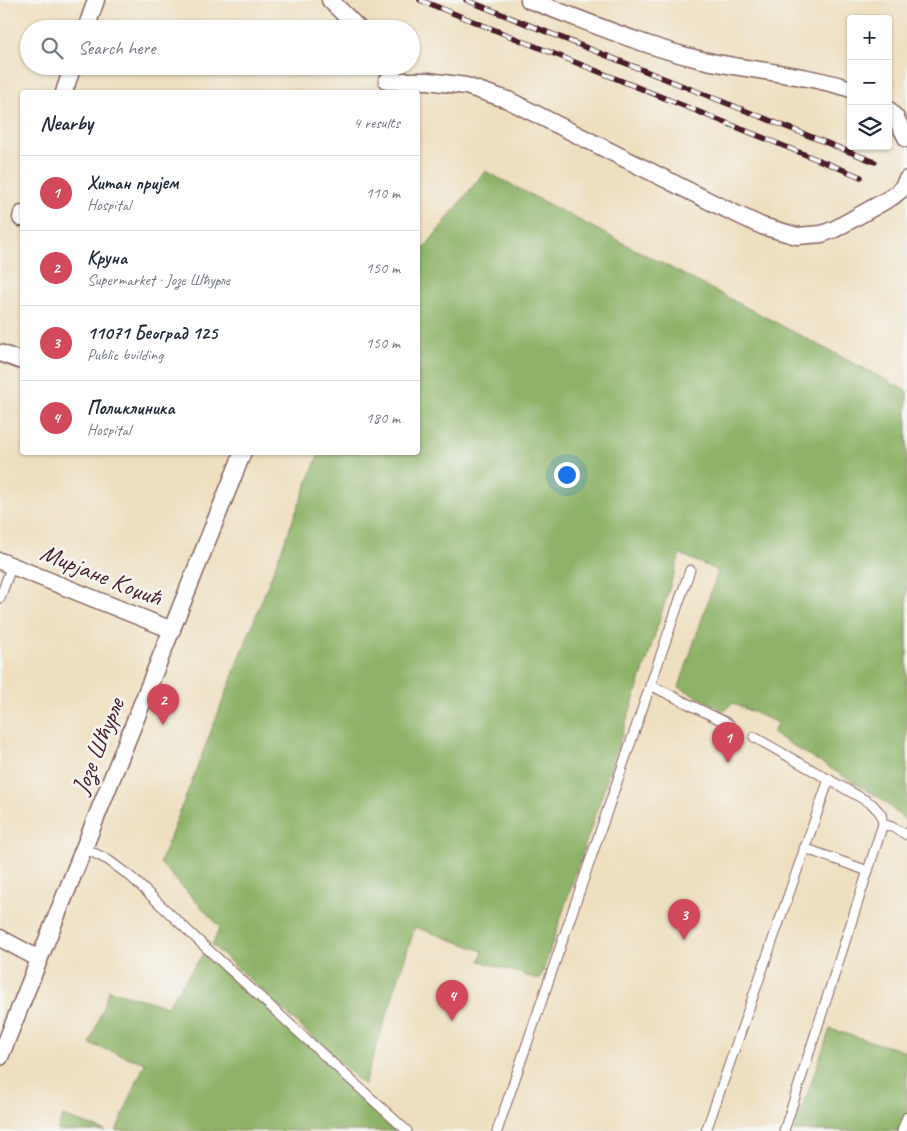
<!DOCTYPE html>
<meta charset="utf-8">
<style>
body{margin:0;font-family:Caveat,sans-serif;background:#f2f2f3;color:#1f2937}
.controls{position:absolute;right:15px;top:15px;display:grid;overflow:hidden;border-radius:5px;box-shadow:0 1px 4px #0004}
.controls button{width:45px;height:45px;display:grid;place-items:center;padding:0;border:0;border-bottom:1px solid #e0e1e3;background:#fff;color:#1f2937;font:25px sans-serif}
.you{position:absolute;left:566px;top:474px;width:18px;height:18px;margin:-12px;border:4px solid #fff;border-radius:50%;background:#1a73e8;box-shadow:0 0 0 8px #1a73e833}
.badge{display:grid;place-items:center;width:32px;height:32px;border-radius:50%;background:#d1495b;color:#fff;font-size:16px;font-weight:700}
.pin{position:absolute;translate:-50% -41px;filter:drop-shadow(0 1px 2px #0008)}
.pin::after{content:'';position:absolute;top:26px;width:18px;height:15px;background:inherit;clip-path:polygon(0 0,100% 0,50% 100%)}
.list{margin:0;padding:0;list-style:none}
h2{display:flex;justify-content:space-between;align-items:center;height:65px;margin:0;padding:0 20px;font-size:21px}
h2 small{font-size:16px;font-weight:400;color:#747a83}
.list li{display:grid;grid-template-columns:32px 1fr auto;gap:15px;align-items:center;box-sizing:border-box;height:75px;padding:0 20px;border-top:1px solid #e0e1e3}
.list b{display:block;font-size:19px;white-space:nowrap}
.list p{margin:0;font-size:16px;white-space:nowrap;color:#747a83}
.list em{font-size:16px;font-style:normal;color:#747a83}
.icon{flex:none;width:28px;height:28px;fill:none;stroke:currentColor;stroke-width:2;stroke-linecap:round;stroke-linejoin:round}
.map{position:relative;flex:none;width:907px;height:1131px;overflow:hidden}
.search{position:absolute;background:#fff;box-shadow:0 1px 4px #0004;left:20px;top:20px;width:400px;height:55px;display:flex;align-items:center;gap:12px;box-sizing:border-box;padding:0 18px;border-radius:28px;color:#747a83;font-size:19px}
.panel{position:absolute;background:#fff;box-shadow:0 1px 4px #0004;left:20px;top:90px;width:400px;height:365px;border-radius:5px}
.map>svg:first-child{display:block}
.forest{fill:#8db267;stroke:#6c6849}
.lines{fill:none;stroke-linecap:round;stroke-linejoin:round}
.service-casing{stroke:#83625f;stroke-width:11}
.minor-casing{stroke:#83625f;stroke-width:19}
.service{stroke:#fff;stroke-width:9}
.minor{stroke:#fff;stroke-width:16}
.rail-casing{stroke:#4a1f2b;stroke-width:5.5}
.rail{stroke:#f6f6f2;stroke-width:4;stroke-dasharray:11;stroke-linecap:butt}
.labels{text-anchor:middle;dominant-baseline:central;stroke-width:5;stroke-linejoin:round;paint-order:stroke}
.street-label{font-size:25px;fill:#4a1f2b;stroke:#f6f6f2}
</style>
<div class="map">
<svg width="907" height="1131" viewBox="0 0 907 1131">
<rect width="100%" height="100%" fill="#f6f6f2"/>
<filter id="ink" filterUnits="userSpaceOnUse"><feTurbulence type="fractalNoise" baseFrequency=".02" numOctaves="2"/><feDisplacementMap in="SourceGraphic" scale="10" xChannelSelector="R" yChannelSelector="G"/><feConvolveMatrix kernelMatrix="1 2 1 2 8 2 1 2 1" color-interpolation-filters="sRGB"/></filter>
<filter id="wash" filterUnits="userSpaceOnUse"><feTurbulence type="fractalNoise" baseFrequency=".0096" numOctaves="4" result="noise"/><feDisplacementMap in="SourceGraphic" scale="20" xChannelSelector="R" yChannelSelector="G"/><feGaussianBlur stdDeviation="1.12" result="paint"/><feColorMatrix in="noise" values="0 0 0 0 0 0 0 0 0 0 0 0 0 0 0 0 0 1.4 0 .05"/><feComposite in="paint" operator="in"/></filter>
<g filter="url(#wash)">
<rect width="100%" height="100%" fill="#eedfc0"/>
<g class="forest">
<polygon points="485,171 907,391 907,822 881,799 772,733 778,723 732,703 725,711 679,687 718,571 680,554 646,663 540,980 480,961 483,951 415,927 364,1085 212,945 220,927 160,863 319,453 418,452 418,256"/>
<polygon points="205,951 405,1131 116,1131 145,1063 90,1044 109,990 167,1006"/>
<polygon points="830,1029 907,1052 907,1131 794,1131"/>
<polygon points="63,1116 106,1131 57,1131"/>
</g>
</g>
<g filter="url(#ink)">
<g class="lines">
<defs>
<g id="service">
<polyline points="0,598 12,565"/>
<polyline points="650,685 729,724"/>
<polyline points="754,737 872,804 881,814 883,824 784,1131"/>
<polyline points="883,824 892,827 907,835"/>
<polyline points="84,848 108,860 131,877 202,944 407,1131"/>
<polyline points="804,848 868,871"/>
<polyline points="497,1131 690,570"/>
<polyline points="706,1131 829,779"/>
<polyline points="902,1131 907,1117"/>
</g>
<g id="minor">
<polyline points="330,0 359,29"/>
<path d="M529 0C584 20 640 45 698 59 749 71 801 73 851 89"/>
<polyline points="86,29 96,0"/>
<polyline points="387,81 428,81 466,86 508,100 713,203 762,226 797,236 822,234 835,229 892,197 901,190 907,179"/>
<polyline points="64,92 73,66"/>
<polyline points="888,109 896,118 907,139"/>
<polyline points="21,218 22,214"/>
<polyline points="0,353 22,361"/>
<polyline points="0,561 172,630"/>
<polyline points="0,938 39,959"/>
<polyline points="0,1057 243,452"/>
</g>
</defs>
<use href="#service" class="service-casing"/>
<use href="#minor" class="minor-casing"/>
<use href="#service" class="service"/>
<use href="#minor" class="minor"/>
<defs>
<g id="rail">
<polyline points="420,0 861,177"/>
<polyline points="466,0 875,162"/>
</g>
</defs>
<use href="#rail" class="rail-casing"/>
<use href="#rail" class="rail"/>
</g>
</g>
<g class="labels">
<g class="street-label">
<text transform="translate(101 575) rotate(22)">Мирјане Коџић</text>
<text transform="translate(98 746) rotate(-68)">Јозе Шћурле</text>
</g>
</g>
</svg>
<div class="controls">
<button>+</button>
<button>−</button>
<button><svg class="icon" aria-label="layers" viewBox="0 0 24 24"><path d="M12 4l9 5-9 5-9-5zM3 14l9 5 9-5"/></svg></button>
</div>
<div class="you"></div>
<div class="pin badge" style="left:728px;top:763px">1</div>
<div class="pin badge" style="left:163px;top:725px">2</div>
<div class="pin badge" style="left:684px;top:940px">3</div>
<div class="pin badge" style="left:452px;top:1021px">4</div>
<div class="search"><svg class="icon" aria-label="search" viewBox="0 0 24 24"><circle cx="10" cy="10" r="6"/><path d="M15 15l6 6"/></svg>Search here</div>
<section class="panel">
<h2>Nearby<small>4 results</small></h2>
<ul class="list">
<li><span class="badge">1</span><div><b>Хитан пријем</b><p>Hospital</p></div><em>110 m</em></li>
<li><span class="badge">2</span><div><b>Круна</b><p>Supermarket · Јозе Шћурле</p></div><em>150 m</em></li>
<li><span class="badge">3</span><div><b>11071 Београд 125</b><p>Public building</p></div><em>150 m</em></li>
<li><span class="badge">4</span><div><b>Поликлиника</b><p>Hospital</p></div><em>180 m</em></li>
</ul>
</section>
</div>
